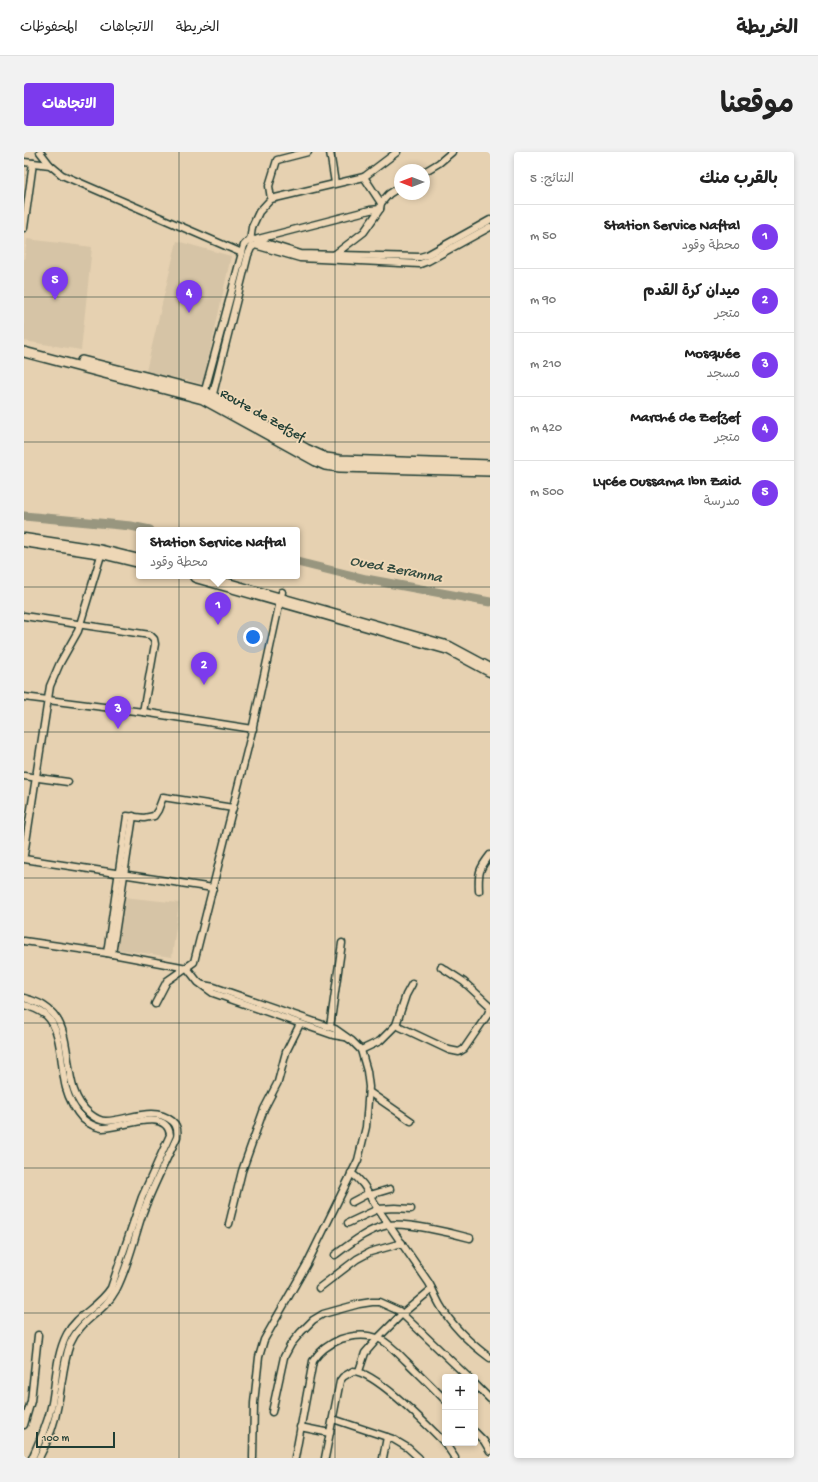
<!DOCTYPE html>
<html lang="ar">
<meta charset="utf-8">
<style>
body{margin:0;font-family:"Gochi Hand","Playpen Sans Arabic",sans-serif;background:#f2f2f2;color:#222;direction:rtl}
.controls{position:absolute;right:12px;bottom:12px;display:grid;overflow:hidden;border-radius:4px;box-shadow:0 2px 6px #0003}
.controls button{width:36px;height:36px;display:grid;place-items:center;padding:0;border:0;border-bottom:1px solid #e0e0e0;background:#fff;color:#222;font:20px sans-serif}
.compass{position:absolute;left:370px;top:12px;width:36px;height:36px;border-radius:50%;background:#fff;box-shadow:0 2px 6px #0003;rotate:270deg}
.scale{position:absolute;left:12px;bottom:10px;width:79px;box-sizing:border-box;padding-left:4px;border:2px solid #1f3d34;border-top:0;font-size:11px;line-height:14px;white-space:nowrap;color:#1f3d34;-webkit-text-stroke:3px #eed7b6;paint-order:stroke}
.you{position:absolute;left:229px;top:485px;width:14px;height:14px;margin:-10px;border:3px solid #fff;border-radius:50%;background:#1a73e8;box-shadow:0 0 0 6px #1a73e833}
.badge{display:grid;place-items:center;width:26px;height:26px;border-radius:50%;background:#7c3aed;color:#fff;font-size:13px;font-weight:700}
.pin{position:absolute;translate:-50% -33px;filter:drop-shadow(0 1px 2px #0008)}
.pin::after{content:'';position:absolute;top:21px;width:14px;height:12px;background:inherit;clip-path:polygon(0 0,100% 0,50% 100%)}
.popup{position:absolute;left:112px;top:375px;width:164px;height:52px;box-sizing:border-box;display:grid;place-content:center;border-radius:4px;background:#fff;filter:drop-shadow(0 1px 3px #0005);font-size:13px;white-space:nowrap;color:#767676}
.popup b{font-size:15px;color:#222}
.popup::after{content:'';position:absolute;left:50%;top:100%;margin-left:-8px;border:8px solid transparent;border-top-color:#fff}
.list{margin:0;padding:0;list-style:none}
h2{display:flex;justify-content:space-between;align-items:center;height:52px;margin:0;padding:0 16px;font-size:17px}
h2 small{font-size:13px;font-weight:400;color:#767676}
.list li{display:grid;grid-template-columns:26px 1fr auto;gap:12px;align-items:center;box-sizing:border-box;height:64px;padding:0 16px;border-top:1px solid #e0e0e0}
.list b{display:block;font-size:15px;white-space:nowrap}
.list p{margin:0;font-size:13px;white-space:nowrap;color:#767676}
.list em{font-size:13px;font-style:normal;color:#767676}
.map{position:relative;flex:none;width:466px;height:1306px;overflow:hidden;direction:ltr;border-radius:4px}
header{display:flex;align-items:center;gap:24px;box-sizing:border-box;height:56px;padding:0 20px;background:#fff;border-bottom:1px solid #e0e0e0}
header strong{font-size:19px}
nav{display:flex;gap:22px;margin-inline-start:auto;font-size:14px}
.intro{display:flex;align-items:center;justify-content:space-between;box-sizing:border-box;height:96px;padding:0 24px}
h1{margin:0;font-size:28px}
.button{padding:10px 18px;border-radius:4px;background:#7c3aed;color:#fff;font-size:14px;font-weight:700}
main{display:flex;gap:24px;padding:0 24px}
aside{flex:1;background:#fff;border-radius:4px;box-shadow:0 2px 6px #0003}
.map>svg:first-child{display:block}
.built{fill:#d6c4a6}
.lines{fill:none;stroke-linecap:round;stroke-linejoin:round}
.river{stroke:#98967f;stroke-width:9}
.street-casing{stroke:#1f3d34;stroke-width:9}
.secondary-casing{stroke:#1f3d34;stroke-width:12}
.highway-casing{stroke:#1f3d34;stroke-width:15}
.street{stroke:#eed7b6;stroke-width:6}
.secondary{stroke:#eed7b6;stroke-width:9}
.highway{stroke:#eed7b6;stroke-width:12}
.grid{fill:none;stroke:#1f3d34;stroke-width:1;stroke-opacity:0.55}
.labels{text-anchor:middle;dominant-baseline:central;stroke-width:4;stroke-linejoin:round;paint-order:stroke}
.street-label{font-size:14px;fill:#1f3d34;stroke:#eed7b6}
.water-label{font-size:15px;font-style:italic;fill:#314a3f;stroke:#eed7b6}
</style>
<header>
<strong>الخريطة</strong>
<nav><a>الخريطة</a><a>الاتجاهات</a><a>المحفوظات</a></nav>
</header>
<div class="intro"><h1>موقعنا</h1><a class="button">الاتجاهات</a></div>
<main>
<aside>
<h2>بالقرب منك<small>النتائج: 5</small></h2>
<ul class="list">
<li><span class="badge">1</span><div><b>Station Service Naftal</b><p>محطة وقود</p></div><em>50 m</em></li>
<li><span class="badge">2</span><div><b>ميدان كرة القدم</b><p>متجر</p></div><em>90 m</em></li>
<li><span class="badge">3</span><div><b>Mosquée</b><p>مسجد</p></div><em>210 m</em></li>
<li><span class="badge">4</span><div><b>Marché de Zefzef</b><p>متجر</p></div><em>420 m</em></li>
<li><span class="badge">5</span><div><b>Lycée Oussama Ibn Zaid</b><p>مدرسة</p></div><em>500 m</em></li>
</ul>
</aside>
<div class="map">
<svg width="466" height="1306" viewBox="0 0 466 1306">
<rect width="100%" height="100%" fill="#e6d1b1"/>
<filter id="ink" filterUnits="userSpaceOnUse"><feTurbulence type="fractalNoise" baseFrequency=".025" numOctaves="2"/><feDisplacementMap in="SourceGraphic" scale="8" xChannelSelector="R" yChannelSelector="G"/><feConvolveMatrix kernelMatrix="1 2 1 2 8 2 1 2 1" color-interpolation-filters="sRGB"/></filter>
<g filter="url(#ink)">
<g class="built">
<polygon points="3,87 68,95 57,198 0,189 0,108"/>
<polygon points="153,89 207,104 179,232 122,219"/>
<polygon points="99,745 155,751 148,805 91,797"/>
</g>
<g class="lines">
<g class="river">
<polyline points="0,364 107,374 126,378"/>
<polyline points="273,410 342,427 466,450"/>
</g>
<defs>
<g id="street">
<polyline points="16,0 26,13"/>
<polyline points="306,0 311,31"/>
<polyline points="0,10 9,11 0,76"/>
<polyline points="9,11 26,13 38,23 218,101"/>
<polyline points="400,20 415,11 428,0"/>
<polyline points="340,25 373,0"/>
<polyline points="247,47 245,34 253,8 284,0"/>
<polyline points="234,87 346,58 356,57"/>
<polyline points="226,90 228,75 235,60 247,47 340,25 357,51"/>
<polyline points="310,103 340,80 356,57 357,51 365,42 376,35"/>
<polyline points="180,242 218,101 220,93 226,87 232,88 277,102 396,105 403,103 466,68"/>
<polyline points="188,246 224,103 227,96 231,93 276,106 396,112 404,109 466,75"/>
<polyline points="0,464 126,483 130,487 131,492 119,560"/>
<polyline points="0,545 119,560 229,577"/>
<polyline points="0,624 44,630"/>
<polyline points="0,703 26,534 36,511 54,479 78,400"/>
<polyline points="0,707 189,736"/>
<path d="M455 739C454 721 455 717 466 703"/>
<polyline points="0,789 83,801 163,816 174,830 189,841 309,883 321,885"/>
<polyline points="83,801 103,664 120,666 130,664 134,658 139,645 209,656"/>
<polyline points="88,802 109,664"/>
<polyline points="417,815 440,830 466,854"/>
<polyline points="179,833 190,835 311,877 328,889 337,898 343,919 345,935 342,975 334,1008 283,1112 240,1188 235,1205 230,1251 229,1306"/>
<path d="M0 846C7 848 14 850 20 854 56 876 32 935 66 962 71 966 76 969 82 969 103 969 129 953 148 969 153 973 154 979 153 985 141 1011 128 1036 118 1063 110 1087 104 1115 92 1138 79 1162 57 1166 46 1192 39 1211 38 1233 34 1252 31 1271 24 1289 15 1306"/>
<polyline points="131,852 143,829 170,810 227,583 258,440"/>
<path d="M0 853C8 855 15 858 22 863 39 879 36 914 42 936 45 947 51 958 59 967 65 972 71 975 78 976 95 977 143 954 146 983L118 1045 87 1136C75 1155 53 1163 43 1182 32 1203 32 1229 28 1251 24 1271 16 1288 8 1306"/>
<polyline points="372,873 425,898 435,900 440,897 464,862 466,856"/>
<polyline points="306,875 318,791"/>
<polyline points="337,898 356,889 372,873 382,843 388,832"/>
<polyline points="345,940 387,969"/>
<path d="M327 1021C343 1032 344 1043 354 1057 371 1082 388 1106 405 1131 409 1138 412 1146 416 1153 428 1174 447 1192 466 1206"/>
<polyline points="346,1043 366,1037"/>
<polyline points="328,1050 345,1041"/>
<polyline points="324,1071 354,1057 371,1056 387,1057"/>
<polyline points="205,1072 218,1019 240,957 254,930 262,900 276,872"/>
<path d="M311 1103C327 1091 344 1077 364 1073 382 1070 428 1081 446 1086"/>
<polyline points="295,1136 333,1107 346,1100 378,1091"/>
<polyline points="335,1219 341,1201 354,1186 378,1162 408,1137"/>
<polyline points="451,1232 466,1247"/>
<polyline points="248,1260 260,1205 267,1192 277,1180 289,1168 299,1162 335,1152 348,1150 355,1150 375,1159 444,1225"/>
<polyline points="309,1267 369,1287 384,1296 395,1306"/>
<polyline points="0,1273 7,1249 14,1183"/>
<polyline points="276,1275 306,1281"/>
<polyline points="451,1280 460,1289 466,1299"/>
<polyline points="421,1291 431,1306"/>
<path d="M271 1306 289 1209C296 1198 305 1192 317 1187 329 1183 344 1182 356 1187 366 1192 374 1201 382 1209 395 1222 408 1234 421 1248"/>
<path d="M301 1306 316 1229 319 1225 329 1219C352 1220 403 1273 421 1291"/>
<polyline points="359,1306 363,1285"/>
</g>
<g id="secondary">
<polyline points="0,200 179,247 292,309 301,313 316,315 466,319"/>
<polyline points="58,209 181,240 282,297 302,306 316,308 466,313"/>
</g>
<g id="highway">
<polyline points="0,388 78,400 115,409"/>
<polyline points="172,424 425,496 466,518"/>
</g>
</defs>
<use href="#street" class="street-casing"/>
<use href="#secondary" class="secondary-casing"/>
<use href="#highway" class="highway-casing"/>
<use href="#street" class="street"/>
<use href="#secondary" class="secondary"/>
<use href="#highway" class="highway"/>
</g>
</g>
<path class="grid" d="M155 0V1306M311 0V1306M0 145H466M0 290H466M0 435H466M0 580H466M0 726H466M0 871H466M0 1016H466M0 1161H466"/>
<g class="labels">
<g class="street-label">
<text transform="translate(238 264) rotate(29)">Route de Zefzef</text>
</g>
<g class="water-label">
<text transform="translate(372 418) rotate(11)">Oued Zeramna</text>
</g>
</g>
</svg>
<div class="controls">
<button>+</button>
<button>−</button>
</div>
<svg class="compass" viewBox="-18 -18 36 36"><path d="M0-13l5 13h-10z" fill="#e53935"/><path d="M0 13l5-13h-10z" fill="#767676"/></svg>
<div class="scale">100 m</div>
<div class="you"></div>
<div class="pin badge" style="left:194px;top:473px">1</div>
<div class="popup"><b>Station Service Naftal</b>محطة وقود</div>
<div class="pin badge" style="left:180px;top:533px">2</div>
<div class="pin badge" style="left:94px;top:577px">3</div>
<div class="pin badge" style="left:165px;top:161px">4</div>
<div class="pin badge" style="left:31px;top:148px">5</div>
</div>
</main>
